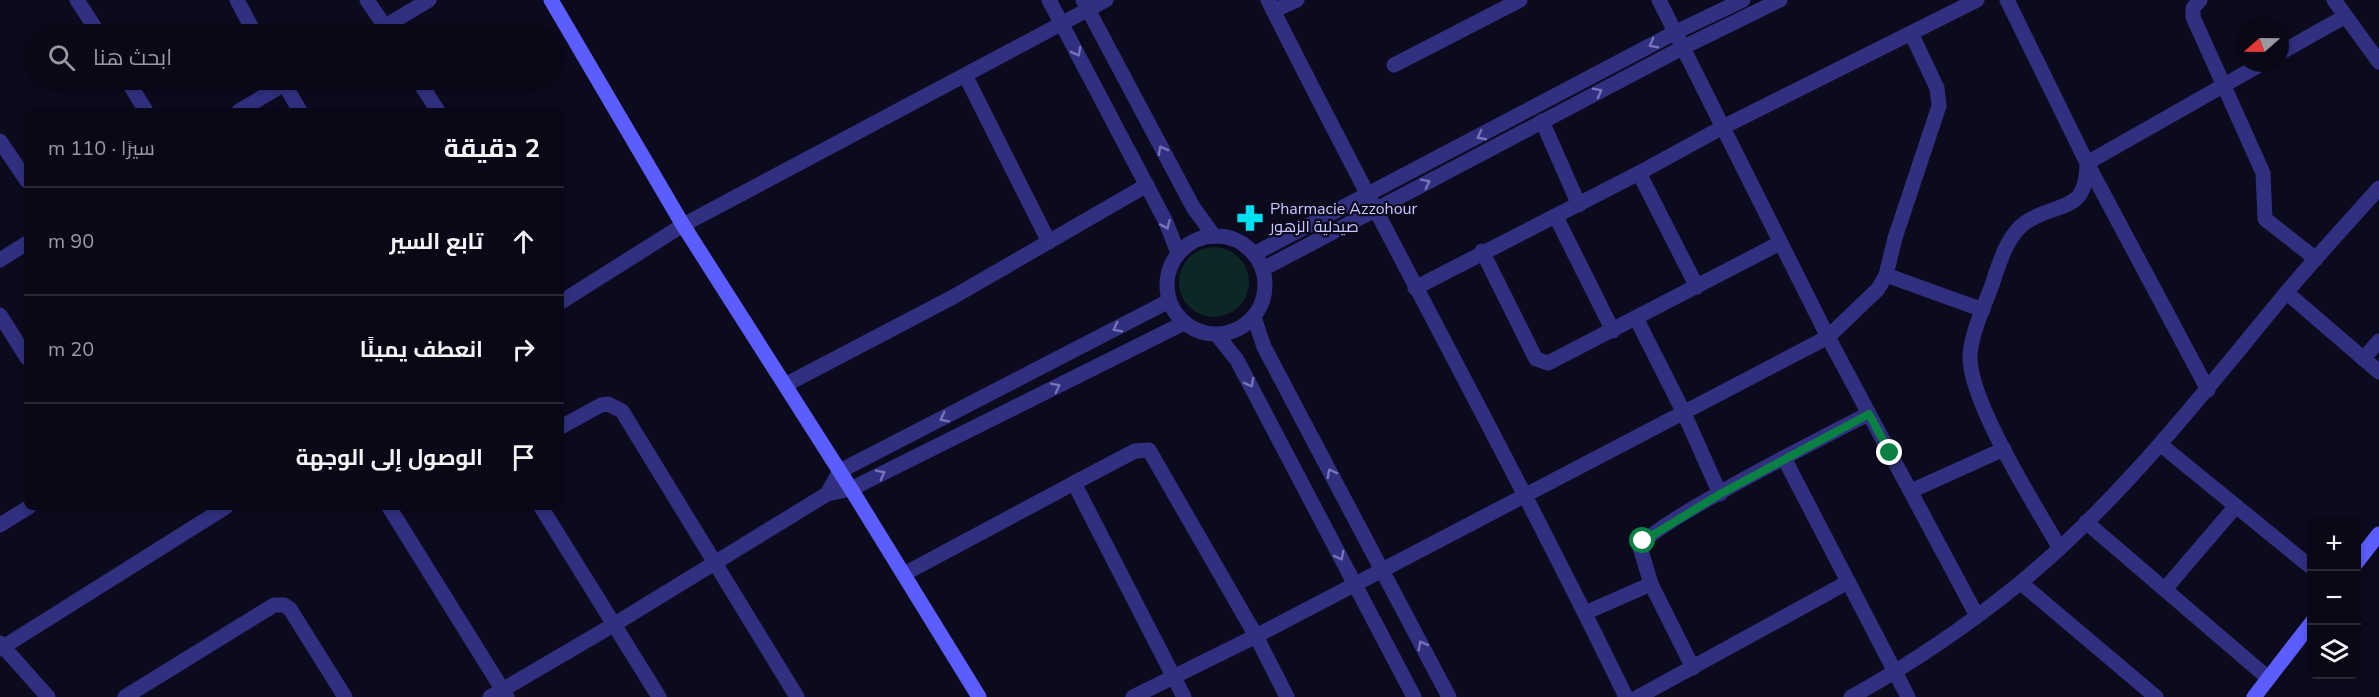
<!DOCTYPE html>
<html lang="ar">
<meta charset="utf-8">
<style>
body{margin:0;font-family:"Nunito Sans",Cairo,sans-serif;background:#12111f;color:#f1f3f6;direction:rtl}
.controls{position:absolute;right:18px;bottom:18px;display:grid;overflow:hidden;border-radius:9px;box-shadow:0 3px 9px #0003}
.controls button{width:54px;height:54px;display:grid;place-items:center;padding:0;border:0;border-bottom:2px solid #292935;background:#090816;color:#f1f3f6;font:30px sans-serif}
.compass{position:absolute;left:2235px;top:18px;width:54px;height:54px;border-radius:50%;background:#090816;box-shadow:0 3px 9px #0003;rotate:250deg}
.stop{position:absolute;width:18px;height:18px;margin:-14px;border:4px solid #0b8043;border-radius:50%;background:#fff}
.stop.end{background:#0b8043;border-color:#fff;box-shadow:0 2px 6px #0008}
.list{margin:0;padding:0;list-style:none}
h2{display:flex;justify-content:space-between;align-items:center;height:78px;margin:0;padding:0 24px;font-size:26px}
h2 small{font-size:20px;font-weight:400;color:#999aa1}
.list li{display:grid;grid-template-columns:39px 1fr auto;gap:18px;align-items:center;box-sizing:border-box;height:108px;padding:0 24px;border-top:2px solid #292935}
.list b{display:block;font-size:22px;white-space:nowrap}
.list em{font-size:20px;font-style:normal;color:#999aa1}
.icon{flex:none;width:33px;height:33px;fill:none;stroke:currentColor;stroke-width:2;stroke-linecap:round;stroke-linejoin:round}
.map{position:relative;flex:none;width:2379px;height:697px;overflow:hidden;direction:ltr}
.search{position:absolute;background:#090816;box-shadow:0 3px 9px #0003;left:24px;top:24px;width:540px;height:66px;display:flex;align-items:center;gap:15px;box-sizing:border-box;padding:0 21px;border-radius:33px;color:#999aa1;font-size:22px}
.panel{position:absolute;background:#090816;box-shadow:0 3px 9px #0003;left:24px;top:108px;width:540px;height:402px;border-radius:9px;direction:rtl}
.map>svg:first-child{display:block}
.green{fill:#0c2725}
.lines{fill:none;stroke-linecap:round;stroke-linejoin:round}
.minor{stroke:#313080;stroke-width:15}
.secondary{stroke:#5c5dff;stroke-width:15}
.oneway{stroke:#7673b9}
.route{stroke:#0b8043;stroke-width:8}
.labels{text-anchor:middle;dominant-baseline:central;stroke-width:4.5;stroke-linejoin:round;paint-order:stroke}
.poi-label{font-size:16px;fill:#cac5ff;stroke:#0c0a1d;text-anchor:start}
</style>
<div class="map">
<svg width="2379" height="697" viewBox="0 0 2379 697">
<rect width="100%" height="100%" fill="#0c0a1d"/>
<circle class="green" cx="1214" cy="282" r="35"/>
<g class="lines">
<g class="minor">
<polyline points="77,0 99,34"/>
<polyline points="237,0 255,34"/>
<polyline points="367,0 390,34"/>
<polyline points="1049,0 1166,222 1178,253"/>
<polyline points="1083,0 1193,207 1214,236"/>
<path d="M1268 0C1385 234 1512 462 1626 697"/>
<polyline points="1659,0 1828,337 1977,616"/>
<polyline points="2007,0 2087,163 2208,390"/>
<polyline points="2200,0 2193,8 2193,17 2263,173 2265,219 2316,259"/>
<polyline points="2334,0 2379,62"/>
<polyline points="1273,11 1297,0"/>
<polyline points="372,34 429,0"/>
<polyline points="2280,53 2344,17"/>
<polyline points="1394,65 1520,0"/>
<polyline points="965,75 1049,242"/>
<polyline points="127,80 146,111"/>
<polyline points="282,80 300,111"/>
<polyline points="418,80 438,111"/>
<polyline points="239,111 291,80"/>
<polyline points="1542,121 1579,205"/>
<polyline points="0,141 27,181"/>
<polyline points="1639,173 1697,287"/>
<polyline points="1556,217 1613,331"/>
<circle cx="1216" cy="285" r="49"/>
<polyline points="1482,251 1536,359 1548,363 1780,243"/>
<polyline points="1254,254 1676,32 1743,0"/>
<polyline points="0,260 27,243"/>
<polyline points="1263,269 1684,47 1780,0"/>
<polyline points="1886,275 1983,310"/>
<polyline points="1415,288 1639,173 1723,127 1977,0"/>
<polyline points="2287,293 2379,372"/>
<polyline points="561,302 683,225 1106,0"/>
<polyline points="0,315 27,358"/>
<polyline points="1254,317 1264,347 1449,697"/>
<polyline points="1636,318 1683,411 1720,494"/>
<polyline points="1217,335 1237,360 1414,697"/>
<polyline points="2363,359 2379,341"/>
<polyline points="785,385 953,297 1147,185"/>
<polyline points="561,427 601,405 608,404 622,411 797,697"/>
<polyline points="2161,445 2312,568"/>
<polyline points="1784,458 1908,697"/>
<polyline points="1074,483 1135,451 1149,450 1256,636 1287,697"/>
<polyline points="1911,491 2004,449"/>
<polyline points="827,494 840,471 1169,301"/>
<polyline points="389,507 507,697"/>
<polyline points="541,507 659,697"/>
<polyline points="2086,522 2268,678"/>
<polyline points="0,525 29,507"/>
<path d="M2059 547C2035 505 1968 400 1970 355 1972 331 1984 307 1992 285 1999 264 2007 235 2026 222 2060 200 2086 215 2087 163L2263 63"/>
<polyline points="904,574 1074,483 1184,697"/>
<polyline points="2021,583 2156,697"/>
<polyline points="1651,584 1693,668"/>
<polyline points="2165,589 2236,506"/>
<path d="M1585 613 1651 584 1640 547C1649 525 1835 431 1868 414"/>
<polyline points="0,643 48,697"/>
<polyline points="0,649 226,507"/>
<polyline points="125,697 274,605 284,605 290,609 345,697"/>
<polyline points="490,697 615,624 827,494 851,489 1184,323"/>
<polyline points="1133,697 1256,636 1828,337 1878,289 1886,275 1895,238 1939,106 1937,88 1911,33"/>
<polyline points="1638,697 1848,582"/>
<path d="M1851 697C1911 664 1967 626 2020 583 2122 499 2202 394 2286 293 2316 257 2348 223 2379 188"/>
</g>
<g class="secondary">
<polyline points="551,0 683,225 851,489 979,697"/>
<polyline points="2356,563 2379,534"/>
<polyline points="2254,697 2312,622"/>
</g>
</g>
<defs><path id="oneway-chevron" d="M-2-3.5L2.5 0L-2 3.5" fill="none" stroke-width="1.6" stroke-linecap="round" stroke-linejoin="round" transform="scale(1.5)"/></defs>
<g class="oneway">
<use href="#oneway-chevron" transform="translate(1653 44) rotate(152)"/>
<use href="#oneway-chevron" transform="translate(1077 52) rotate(62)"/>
<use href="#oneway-chevron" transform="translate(1598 92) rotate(-28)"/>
<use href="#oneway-chevron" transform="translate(1481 136) rotate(152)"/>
<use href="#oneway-chevron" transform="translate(1162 150) rotate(-118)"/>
<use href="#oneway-chevron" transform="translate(1426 183) rotate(-27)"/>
<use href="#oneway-chevron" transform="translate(1166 225) rotate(66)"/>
<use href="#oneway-chevron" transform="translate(1117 328) rotate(153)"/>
<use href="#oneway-chevron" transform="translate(1250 383) rotate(62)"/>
<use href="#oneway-chevron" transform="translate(1056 387) rotate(-27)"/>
<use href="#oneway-chevron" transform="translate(944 418) rotate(153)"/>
<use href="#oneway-chevron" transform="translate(1331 473) rotate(-118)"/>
<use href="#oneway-chevron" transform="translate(881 474) rotate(-27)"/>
<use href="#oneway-chevron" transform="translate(1340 556) rotate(62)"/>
<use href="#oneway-chevron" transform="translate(1422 645) rotate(-118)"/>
</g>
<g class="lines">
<polyline class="route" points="1643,541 1720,494 1869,414 1890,453"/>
</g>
<defs>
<symbol id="pharmacy-bare" viewBox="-9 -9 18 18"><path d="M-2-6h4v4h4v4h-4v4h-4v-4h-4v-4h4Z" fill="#00e0f0" stroke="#0c0a1d" stroke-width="2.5" paint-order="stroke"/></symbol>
</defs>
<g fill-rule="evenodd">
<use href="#pharmacy-bare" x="1231" y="199" width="38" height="38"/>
</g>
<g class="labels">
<g class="poi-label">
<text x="1270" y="209">Pharmacie Azzohour<tspan x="1270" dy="18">صيدلية الزهور</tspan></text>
</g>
</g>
</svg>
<div class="controls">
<button>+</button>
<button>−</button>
<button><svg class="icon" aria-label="layers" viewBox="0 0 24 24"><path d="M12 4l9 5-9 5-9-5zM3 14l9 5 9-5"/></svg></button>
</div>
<svg class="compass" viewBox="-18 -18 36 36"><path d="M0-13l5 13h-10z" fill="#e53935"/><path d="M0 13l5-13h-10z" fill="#999aa1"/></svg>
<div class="stop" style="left:1643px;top:541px"></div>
<div class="stop end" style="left:1890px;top:453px"></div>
<div class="search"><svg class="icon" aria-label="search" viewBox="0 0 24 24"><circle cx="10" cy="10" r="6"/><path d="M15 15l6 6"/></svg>ابحث هنا</div>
<section class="panel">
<h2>2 دقيقة<small>سيرًا · 110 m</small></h2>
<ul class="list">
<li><svg class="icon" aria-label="ahead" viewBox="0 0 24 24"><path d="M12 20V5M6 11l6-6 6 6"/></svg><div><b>تابع السير</b></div><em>90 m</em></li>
<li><svg class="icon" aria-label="right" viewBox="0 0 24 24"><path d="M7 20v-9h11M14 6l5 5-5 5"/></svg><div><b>انعطف يمينًا</b></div><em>20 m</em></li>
<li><svg class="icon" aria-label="arrive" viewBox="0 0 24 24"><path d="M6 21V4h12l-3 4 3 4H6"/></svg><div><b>الوصول إلى الوجهة</b></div></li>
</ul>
</section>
</div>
